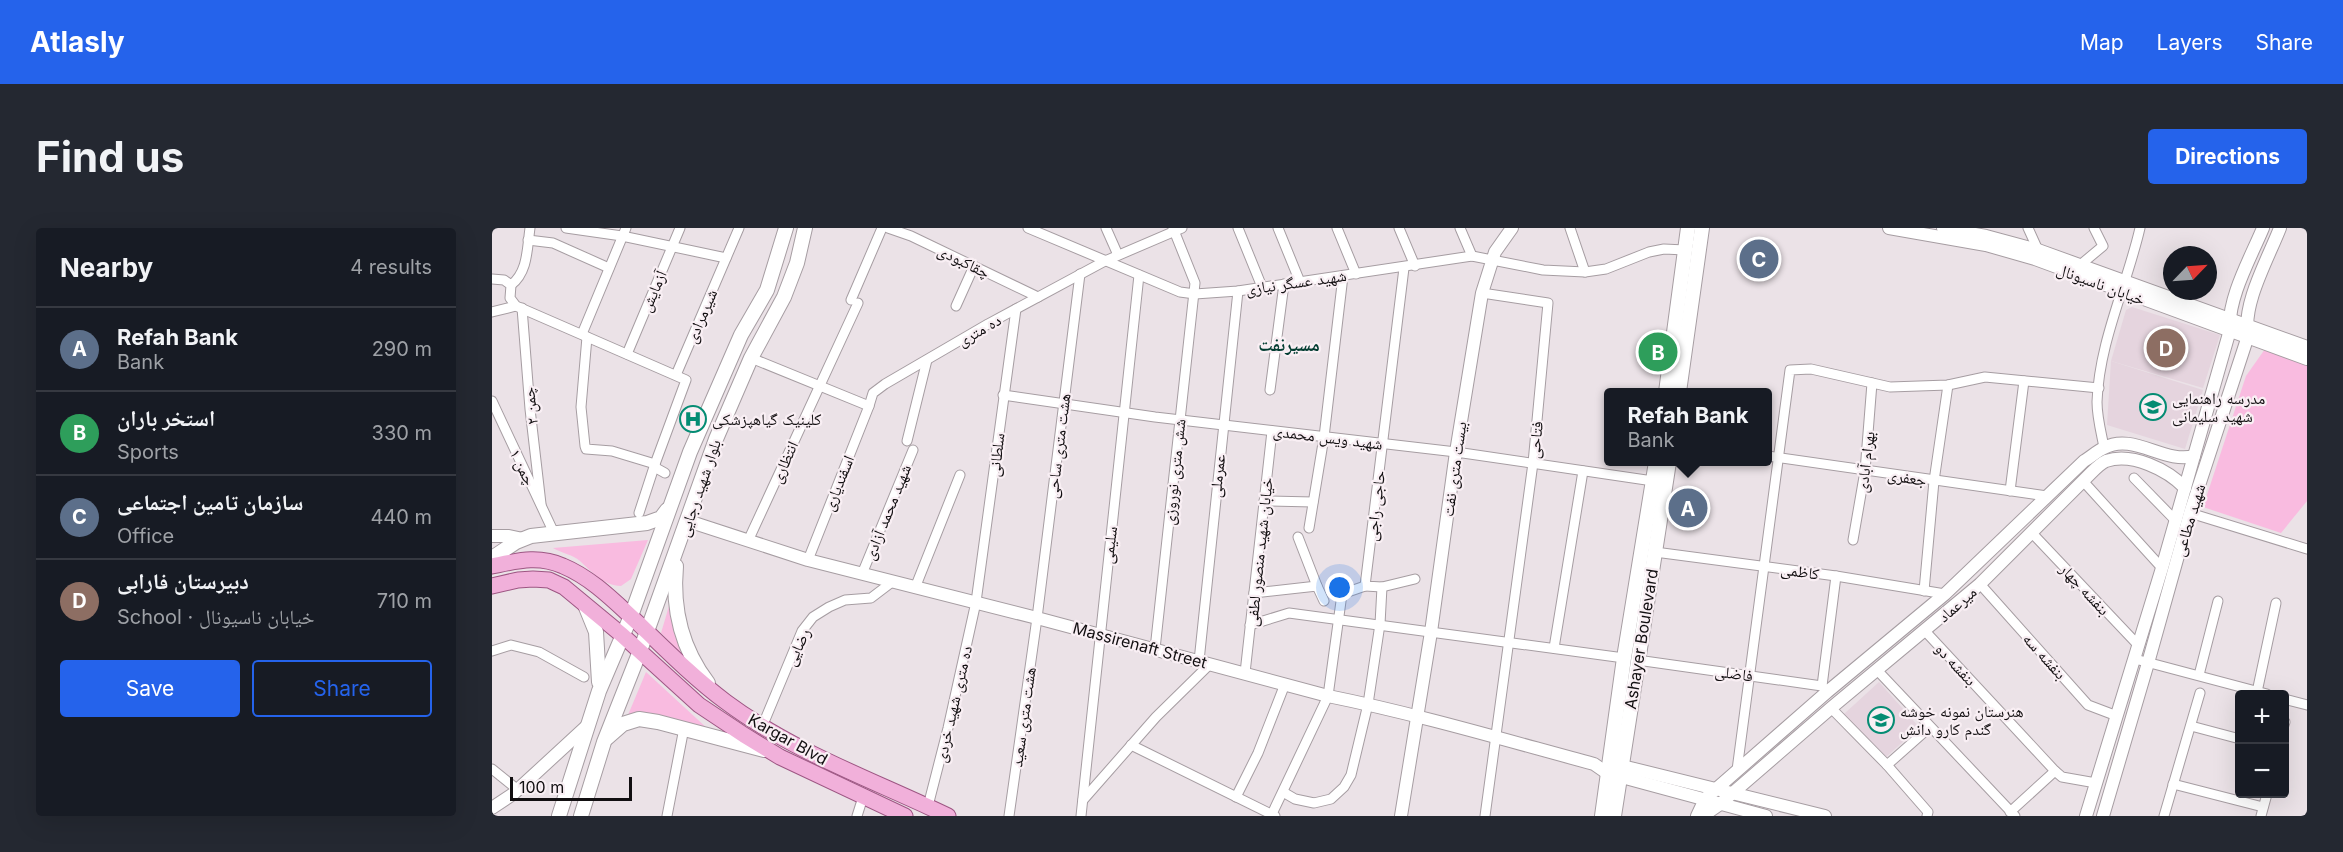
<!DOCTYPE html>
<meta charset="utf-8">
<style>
body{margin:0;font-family:Inter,"Noto Naskh Arabic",sans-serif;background:#242831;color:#f1f3f6}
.controls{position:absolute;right:18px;bottom:18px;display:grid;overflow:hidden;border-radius:6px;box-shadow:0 6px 24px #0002}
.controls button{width:54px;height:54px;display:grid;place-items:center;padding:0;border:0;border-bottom:2px solid #363941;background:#171b24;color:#f1f3f6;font:30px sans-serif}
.compass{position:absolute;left:1671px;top:18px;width:54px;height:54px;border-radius:50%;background:#171b24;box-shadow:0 6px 24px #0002;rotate:65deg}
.scale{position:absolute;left:18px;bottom:15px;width:122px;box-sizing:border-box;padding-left:6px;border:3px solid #120f11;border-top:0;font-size:16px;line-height:21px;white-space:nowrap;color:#120f11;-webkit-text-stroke:4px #f9eff4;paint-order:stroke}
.you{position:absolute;left:848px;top:360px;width:21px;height:21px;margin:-15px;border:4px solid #fff;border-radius:50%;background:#1a73e8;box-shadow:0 0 0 9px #1a73e833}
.badge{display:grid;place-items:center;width:39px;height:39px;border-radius:50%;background:#2563eb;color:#fff;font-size:20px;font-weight:700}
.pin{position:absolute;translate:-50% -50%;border:3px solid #fff;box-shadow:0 2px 6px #0006}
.popup{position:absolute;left:1112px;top:160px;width:168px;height:78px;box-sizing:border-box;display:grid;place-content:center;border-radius:6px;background:#171b24;filter:drop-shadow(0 2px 4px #0005);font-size:20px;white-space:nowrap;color:#9ea1a6}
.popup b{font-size:22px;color:#f1f3f6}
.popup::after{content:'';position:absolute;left:50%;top:100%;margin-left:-12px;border:12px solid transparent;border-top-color:#171b24}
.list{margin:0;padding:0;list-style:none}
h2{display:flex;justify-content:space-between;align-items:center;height:78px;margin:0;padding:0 24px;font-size:26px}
h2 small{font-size:20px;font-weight:400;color:#9ea1a6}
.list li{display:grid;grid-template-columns:39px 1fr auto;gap:18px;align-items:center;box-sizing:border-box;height:84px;padding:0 24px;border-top:2px solid #363941}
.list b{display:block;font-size:22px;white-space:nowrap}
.list p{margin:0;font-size:20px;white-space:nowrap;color:#9ea1a6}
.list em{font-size:20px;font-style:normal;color:#9ea1a6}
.actions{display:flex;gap:12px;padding:18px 24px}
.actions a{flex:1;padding:14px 0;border:2px solid #2563eb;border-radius:6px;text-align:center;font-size:21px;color:#2563eb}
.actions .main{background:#2563eb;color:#fff}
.map{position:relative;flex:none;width:1815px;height:588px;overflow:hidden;border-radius:6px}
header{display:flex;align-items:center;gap:36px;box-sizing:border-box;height:84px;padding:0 30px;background:#2563eb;color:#fff}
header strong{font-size:28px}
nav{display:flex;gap:33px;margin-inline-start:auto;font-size:21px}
.intro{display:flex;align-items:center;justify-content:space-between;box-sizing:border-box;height:144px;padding:0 36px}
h1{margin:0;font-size:42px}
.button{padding:15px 27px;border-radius:6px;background:#2563eb;color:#fff;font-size:21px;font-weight:700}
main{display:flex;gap:36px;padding:0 36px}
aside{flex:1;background:#171b24;border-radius:6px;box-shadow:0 6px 24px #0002}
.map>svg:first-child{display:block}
.built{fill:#e5d4de}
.green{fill:#f9bbe0}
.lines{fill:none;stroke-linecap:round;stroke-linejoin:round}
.minor-casing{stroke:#a69da2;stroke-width:11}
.tertiary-casing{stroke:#a69da2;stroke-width:14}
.secondary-casing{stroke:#a69da2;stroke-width:16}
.primary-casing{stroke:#9d5683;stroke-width:17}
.minor{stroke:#fff;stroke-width:9}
.tertiary{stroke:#fff;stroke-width:12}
.secondary{stroke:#fff;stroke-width:14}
.primary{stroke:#f1b0da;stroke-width:15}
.labels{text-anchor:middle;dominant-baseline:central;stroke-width:4.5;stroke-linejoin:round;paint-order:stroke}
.street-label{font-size:16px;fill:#120f11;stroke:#f9eff4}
.poi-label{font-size:16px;fill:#120f11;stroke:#f9eff4;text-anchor:start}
.neighbourhood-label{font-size:18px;font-weight:bold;fill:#023d31;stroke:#f9eff4}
</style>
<header>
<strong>Atlasly</strong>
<nav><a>Map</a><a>Layers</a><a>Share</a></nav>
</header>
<div class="intro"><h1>Find us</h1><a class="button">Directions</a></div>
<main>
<aside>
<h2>Nearby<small>4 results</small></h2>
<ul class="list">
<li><span class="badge" style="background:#5c6f8a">A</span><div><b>Refah Bank</b><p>Bank</p></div><em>290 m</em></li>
<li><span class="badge" style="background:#2e9e5b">B</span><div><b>استخر باران</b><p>Sports</p></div><em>330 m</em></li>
<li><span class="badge" style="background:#5c6f8a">C</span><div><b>سازمان تامین اجتماعی</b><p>Office</p></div><em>440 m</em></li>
<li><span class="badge" style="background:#8d6e63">D</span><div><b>دبیرستان فارابی</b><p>School · خیابان ناسیونال</p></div><em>710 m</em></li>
</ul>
<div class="actions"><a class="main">Save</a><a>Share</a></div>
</aside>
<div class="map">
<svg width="1815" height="588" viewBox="0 0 1815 588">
<rect width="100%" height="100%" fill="#ebe2e7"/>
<g class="built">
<polygon points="1640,79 1728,107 1711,160 1619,133 1634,82"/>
<polygon points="1619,133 1711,162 1693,221 1615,197"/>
<polygon points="1387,454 1427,499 1393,530 1352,486"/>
</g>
<g class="green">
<polygon points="1773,121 1815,137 1815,273 1789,305 1711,279 1754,148"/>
<path d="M156 312 139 351 129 358C112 358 99 343 88 333 82 327 69 325 61 320Z"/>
<polygon points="177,378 182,404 192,428 169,405"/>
<path d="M154 444 217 502C190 493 164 481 136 487Z"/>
</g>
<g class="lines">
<defs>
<g id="minor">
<polyline points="74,0 130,8 234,30"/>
<polyline points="396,0 419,8 546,69"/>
<polyline points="536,0 688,64 703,66 746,63 980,28 1051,42 1093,44 1114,41 1157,24 1172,21 1193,22"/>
<polyline points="614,0 626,27"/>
<polyline points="746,0 770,59"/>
<polyline points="786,0 808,54"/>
<polyline points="845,0 864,46"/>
<polyline points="907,0 923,38"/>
<polyline points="968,0 980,28"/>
<polyline points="1078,0 1093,44"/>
<polyline points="1536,0 1546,22"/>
<polyline points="36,12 61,15 117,40"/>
<polyline points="1587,38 1611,18 1602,0"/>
<polyline points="912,40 873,358 890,359 923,351"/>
<polyline points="0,51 12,52 19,57 18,70 24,78 194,152 163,236 164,240 173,245"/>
<path d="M19 57C36 44 35 21 38 0"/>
<polyline points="990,65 1056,75 1041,235 993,588"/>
<polyline points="359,72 390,0"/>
<polyline points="464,78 482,38"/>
<polyline points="30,80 38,181 49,276"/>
<polyline points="0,84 24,78"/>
<polyline points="90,106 134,0"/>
<polyline points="95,109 89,179 93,218 94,221 120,223 163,236 147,285"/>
<polyline points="135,126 188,0"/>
<polyline points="259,130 377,178 381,165 393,156 496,96 613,33 690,0"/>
<polyline points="184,147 247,0"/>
<polyline points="778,162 792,56"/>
<polyline points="511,167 663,189 964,224 1161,253"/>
<polyline points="0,173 62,305"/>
<polyline points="415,213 435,132"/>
<path d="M1612 219C1609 204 1605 189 1605 174 1607 114 1635 57 1648 0"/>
<polyline points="1276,228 1555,268"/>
<polyline points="1642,250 1684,293"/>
<polyline points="1591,253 1670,340"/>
<polyline points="1518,263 1532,153"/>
<polyline points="772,273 821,274"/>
<polyline points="1698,285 1815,321"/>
<polyline points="817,300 832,209 851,48"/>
<polyline points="1540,305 1647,418"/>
<polyline points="806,309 825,358"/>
<polyline points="1361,312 1373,243 1380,155"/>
<polyline points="256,313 366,75"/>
<polyline points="1163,324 1344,348 1453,366"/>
<polyline points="316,332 377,178"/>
<polyline points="370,346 421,222"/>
<polyline points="1488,356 1596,477 1625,488"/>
<polyline points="423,360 468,247"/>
<polyline points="1432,363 1442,253 1456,157"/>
<polyline points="762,365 825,358 832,373"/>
<polyline points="758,397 797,385 1132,430"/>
<polyline points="1433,403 1563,543 1570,549 1604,555"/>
<polyline points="1062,420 1091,243"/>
<polyline points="663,421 703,55 681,0"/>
<polyline points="0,423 19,417 47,424 92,449"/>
<polyline points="1643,431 1775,466"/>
<polyline points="1145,432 1330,458 1335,464"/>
<polyline points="707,433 746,63"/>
<polyline points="1385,442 1523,588"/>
<polyline points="753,445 780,203"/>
<polyline points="1707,447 1726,373"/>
<polyline points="1330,458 1344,348"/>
<polyline points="1765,464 1784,375"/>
<polyline points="1792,471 1815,477"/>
<polyline points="1339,480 1395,537 1438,499"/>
<polyline points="1792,497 1793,494"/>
<polyline points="1699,498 1748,511"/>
<polyline points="270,499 310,403 321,389 337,379 353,372 379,370 400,354"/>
<polyline points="639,517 783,588"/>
<polyline points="1395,537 1436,584 1435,588"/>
<polyline points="0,541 26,562"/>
<polyline points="1245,542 1298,142 1319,141 1398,159 1456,157 1493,149 1607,160"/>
<polyline points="1681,556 1771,579"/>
<polyline points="791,564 803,571 822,575 839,571 852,559 859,547 876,476 888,396 890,359"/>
<polyline points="744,569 766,525 793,456"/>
<polyline points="591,572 664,489 718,436"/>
<polyline points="436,578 456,500 484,374 524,81"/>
<polyline points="1518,584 1563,543"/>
<polyline points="175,588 192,500"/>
<polyline points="365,588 371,569"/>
<polyline points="517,588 545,390 588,46"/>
<polyline points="589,588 647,47"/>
<polyline points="779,588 836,468 850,366 873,358"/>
<polyline points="1672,588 1708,465"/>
<polyline points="1769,588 1775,566"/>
</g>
<g id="tertiary">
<polyline points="1397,0 1494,17 1543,31 1815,131"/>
<polyline points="1451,0 1494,8 1546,22 1815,119"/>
<path d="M196 293 316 332 545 390 836 468C925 486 1013 512 1102 536L1115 545 1274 588"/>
<polyline points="0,308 17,308 31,311"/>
<polyline points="1122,536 1333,588"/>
<polyline points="0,580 21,566 96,497"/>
<polyline points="909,588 939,404 964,224 990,65 1003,24 1020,0"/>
<path d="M1205 588 1213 571 1223 562 1335 464 1453 366 1592 233C1599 229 1605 223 1612 220 1641 204 1672 236 1702 228"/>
<path d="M1211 588 1228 576 1339 480 1488 356 1599 245C1603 241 1609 235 1614 233 1640 224 1676 242 1693 260"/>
<path d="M1594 588 1670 340 1738 102C1735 71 1759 29 1771 0"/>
<path d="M1611 588 1656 435 1698 285 1756 108C1750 76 1776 31 1788 0"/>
</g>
<g id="secondary">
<polyline points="1174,164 1196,0"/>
<polyline points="1187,164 1210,0"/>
<polyline points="0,330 24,314 39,308 155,295 169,290 175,282"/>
<path d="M184 338C180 382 190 421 216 455"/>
<polyline points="93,377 104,404 107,454"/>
<polyline points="115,510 131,496 147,491 166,494 272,522"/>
<polyline points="67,588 107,463 139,388 198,224 249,107 275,62 294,0"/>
<polyline points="89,588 112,514 148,423 224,211 259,130 292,69 305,35 313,0"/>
<polyline points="1110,588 1132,430 1164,234"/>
<polyline points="1122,588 1177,234"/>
</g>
<g id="primary">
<path d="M0 338C25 333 46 327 71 338 100 350 123 374 146 395 174 422 203 451 234 474 301 524 381 552 456 588"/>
<polyline points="0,358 26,352 41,351 57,352 72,359 130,407 207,477 252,507 288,529 413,588"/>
</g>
</defs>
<use href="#minor" class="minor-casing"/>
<use href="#tertiary" class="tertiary-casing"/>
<use href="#secondary" class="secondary-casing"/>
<use href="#primary" class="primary-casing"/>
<use href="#minor" class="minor"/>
<use href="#tertiary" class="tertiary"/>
<use href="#secondary" class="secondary"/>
<use href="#primary" class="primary"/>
</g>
<defs>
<symbol id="school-ring" viewBox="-11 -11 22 22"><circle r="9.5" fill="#f9eff4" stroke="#048c73" stroke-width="1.5"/><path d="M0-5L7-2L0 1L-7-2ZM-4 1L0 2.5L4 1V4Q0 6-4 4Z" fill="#048c73"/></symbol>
<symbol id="hospital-ring" viewBox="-11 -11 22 22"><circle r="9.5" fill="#f9eff4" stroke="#048c73" stroke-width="1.5"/><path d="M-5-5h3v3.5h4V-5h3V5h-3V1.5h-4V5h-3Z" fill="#048c73"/></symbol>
</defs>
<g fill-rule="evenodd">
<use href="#school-ring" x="1646" y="164" width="30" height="30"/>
<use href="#hospital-ring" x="186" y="176" width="30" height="30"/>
<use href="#school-ring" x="1374" y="477" width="30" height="30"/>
</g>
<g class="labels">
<g class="street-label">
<text transform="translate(472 33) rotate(26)">چقاکبودی</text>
<text transform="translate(804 54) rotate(-8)">شهید عسگر نیازی</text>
<text transform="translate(1609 56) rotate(20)">خیابان ناسیونال</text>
<text transform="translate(161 63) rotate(-67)">آزمایش</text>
<text transform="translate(209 88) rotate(-67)">شیرمرادی</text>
<text transform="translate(487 102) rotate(-30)">ده متری</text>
<text transform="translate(38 178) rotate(-96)">چمن ۲</text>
<text transform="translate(836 209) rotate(7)">شهید ویس محمدی</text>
<text transform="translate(1043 212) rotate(-84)">فتاحی</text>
<text transform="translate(566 218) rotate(-83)">هشت متری ساحی</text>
<text transform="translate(504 227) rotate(-83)">سلطانی</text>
<text transform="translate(292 234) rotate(-66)">انتظاری</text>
<text transform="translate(1373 234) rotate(-83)">بهرام آبادی</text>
<text transform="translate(31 239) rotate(64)">چمن ۱</text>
<text transform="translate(962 241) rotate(-82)">بیست متری نفت</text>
<text transform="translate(682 244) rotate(-84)">شش متری نوروزی</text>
<text transform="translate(725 248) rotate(-84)">عمرملی</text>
<text transform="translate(1415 249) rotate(9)">جعفری</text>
<text transform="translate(346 255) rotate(-68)">اسفندیاری</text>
<text transform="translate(207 260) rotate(-71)">بلوار شهید رجایی</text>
<text transform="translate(883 278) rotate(-83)">حاجی راجی</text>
<text transform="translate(395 284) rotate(-68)">شهید محمد آزادی</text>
<text transform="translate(1697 292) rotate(-73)">شهید مطاعی</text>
<text transform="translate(617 317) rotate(-83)">سلیمی</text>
<text transform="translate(767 324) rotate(-84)">خیابان شهید منصور لطفی</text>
<text transform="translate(1308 343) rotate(8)">کاظمی</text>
<text transform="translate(1593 361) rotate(47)">بنفشه چهار</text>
<text transform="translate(1465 376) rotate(-41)">میرعماد</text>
<text transform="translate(1149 411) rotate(-81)">Ashayer Boulevard</text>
<text transform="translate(648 417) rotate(15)">Massirenaft Street</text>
<text transform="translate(305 419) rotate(-65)">رضایی</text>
<text transform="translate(1553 428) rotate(48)">بنفشه سه</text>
<text transform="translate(1464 436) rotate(47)">بنفشه دو</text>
<text transform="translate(1242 445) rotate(8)">فاضلی</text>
<text transform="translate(461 476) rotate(-77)">ده متری شهید خردی</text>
<text transform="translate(531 489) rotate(-82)">هشت متری سعید</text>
<text transform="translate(296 511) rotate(29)">Kargar Blvd</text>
</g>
<g class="poi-label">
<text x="1680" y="170">مدرسه راهنمایی<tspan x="1680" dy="18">شهید سلیمانی</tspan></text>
<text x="220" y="191">کلینیک گیاهپزشکی</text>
<text x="1408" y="483">هنرستان نمونه خوشه<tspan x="1408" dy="18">گندم کارو دانش</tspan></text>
</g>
<g class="neighbourhood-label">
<text x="797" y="116">مسیرنفت</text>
</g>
</g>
</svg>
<div class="controls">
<button>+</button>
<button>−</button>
</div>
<svg class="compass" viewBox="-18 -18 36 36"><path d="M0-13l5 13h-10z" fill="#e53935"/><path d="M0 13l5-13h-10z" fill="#9ea1a6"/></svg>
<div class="scale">100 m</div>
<div class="you"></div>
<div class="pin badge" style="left:1196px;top:280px;background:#5c6f8a">A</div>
<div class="popup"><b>Refah Bank</b>Bank</div>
<div class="pin badge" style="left:1166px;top:124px;background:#2e9e5b">B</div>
<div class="pin badge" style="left:1267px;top:31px;background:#5c6f8a">C</div>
<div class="pin badge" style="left:1674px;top:120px;background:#8d6e63">D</div>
</div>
</main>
